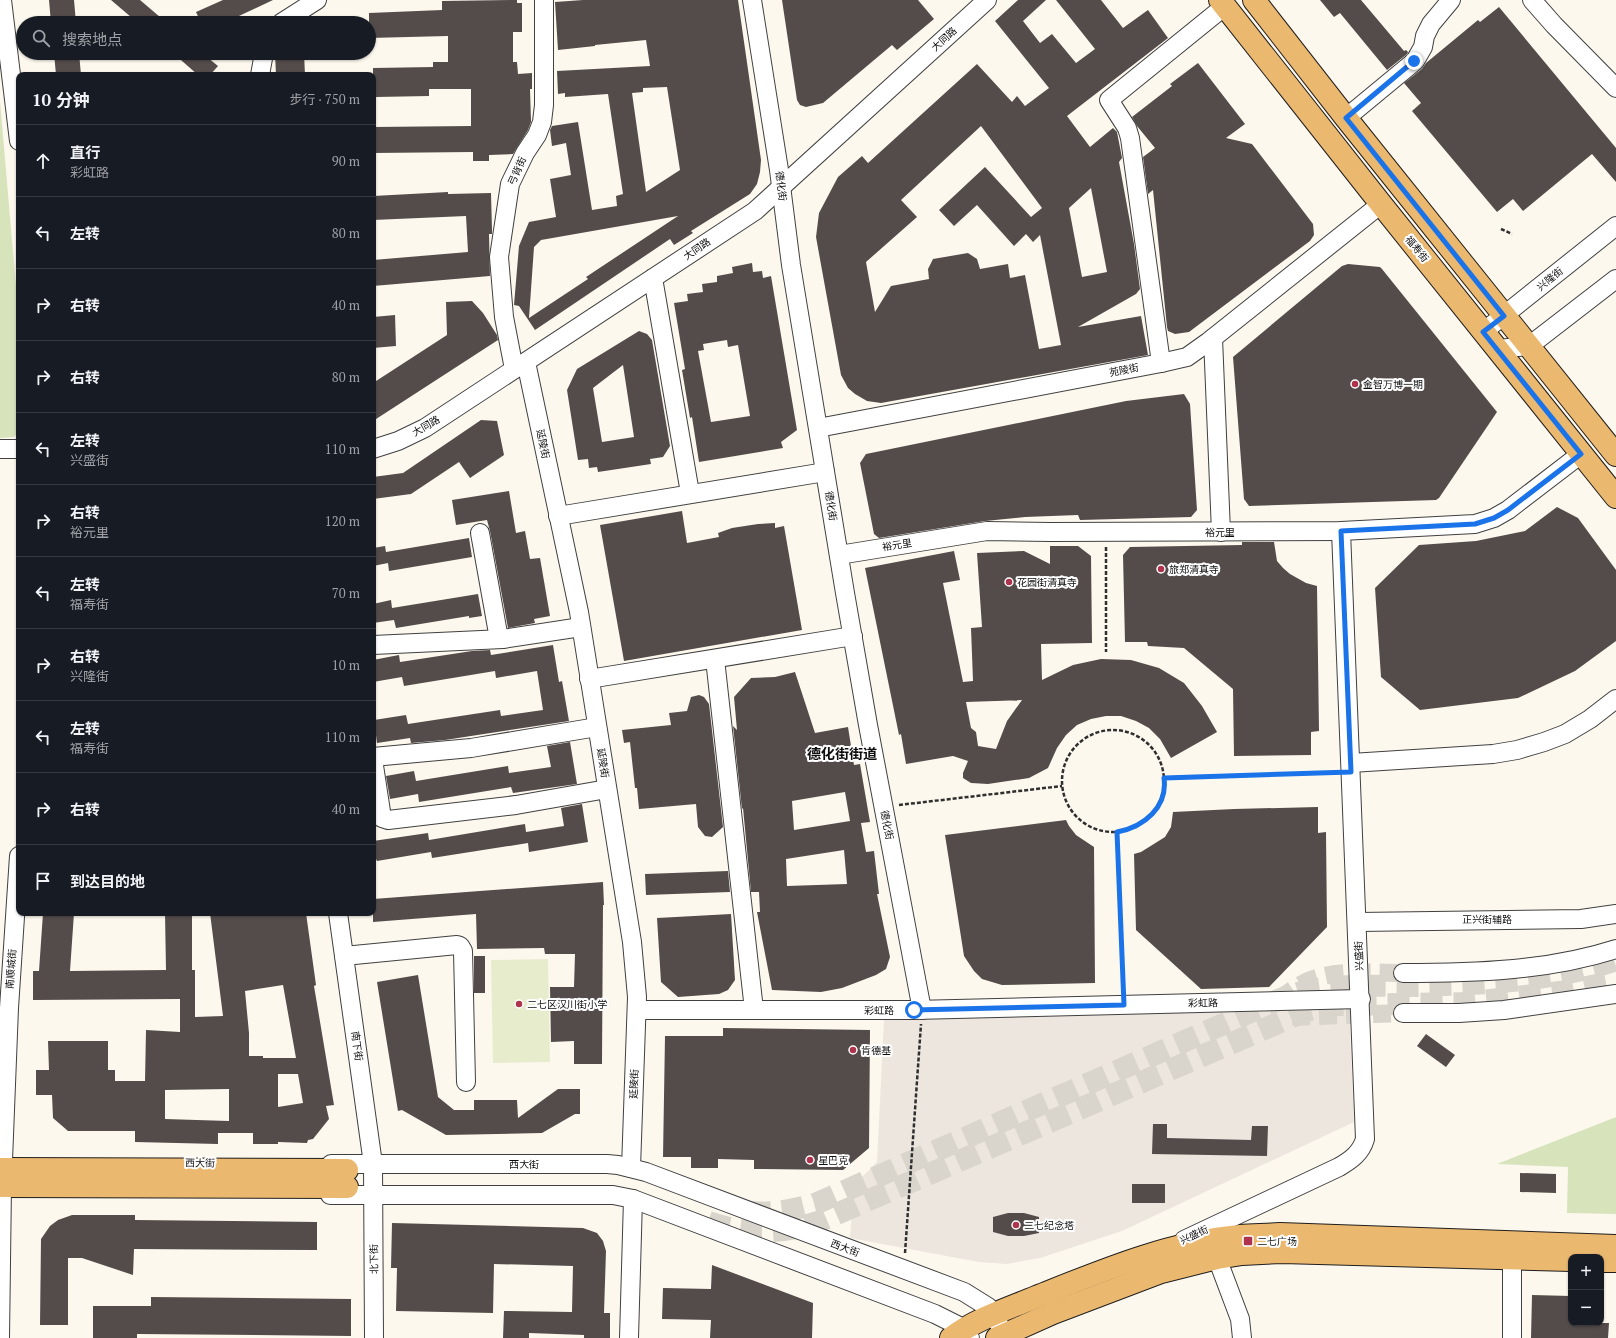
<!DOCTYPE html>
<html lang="zh">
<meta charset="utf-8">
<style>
body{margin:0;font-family:"PT Serif","Noto Sans SC",serif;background:#20242c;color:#f1f3f6}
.controls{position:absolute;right:12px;bottom:12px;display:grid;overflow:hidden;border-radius:8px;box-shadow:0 1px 3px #0004}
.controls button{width:36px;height:36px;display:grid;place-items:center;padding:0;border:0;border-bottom:1px solid #363941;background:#171b24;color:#f1f3f6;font:20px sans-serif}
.stop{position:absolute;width:12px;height:12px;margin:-9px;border:3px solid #1a73e8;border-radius:50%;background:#fff}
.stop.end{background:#1a73e8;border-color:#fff;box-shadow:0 1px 4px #0008}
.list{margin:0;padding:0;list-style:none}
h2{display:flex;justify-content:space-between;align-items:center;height:52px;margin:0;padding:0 16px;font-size:17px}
h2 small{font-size:13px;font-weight:400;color:#9ea1a6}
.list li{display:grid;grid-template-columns:26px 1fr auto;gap:12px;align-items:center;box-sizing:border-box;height:72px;padding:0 16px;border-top:1px solid #363941}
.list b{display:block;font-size:15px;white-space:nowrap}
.list p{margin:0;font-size:13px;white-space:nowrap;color:#9ea1a6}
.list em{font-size:13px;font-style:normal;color:#9ea1a6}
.icon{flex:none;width:22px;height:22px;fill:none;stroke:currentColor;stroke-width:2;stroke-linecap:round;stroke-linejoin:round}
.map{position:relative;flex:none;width:1616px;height:1338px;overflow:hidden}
.search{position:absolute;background:#171b24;box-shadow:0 1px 3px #0004;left:16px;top:16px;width:360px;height:44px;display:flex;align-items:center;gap:10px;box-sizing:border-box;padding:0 14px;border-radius:22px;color:#9ea1a6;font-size:15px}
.panel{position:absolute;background:#171b24;box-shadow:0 1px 3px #0004;left:16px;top:72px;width:360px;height:844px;border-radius:8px}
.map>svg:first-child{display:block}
.green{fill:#d7e4bb}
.pitch{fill:#e7eccc}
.plaza{fill:#ece6de}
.building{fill:#544c4a;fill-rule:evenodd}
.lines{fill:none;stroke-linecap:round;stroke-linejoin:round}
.minor-tunnel{stroke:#d9d5cc;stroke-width:18;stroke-dasharray:18 9;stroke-linecap:butt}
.major-tunnel{stroke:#d9d5cc;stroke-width:22;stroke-dasharray:22 11;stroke-linecap:butt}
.minor-casing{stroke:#404040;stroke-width:20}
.major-casing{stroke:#1e1e1e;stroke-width:24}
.path{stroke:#2f2f2f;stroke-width:2.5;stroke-dasharray:4 2;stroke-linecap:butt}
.minor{stroke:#fff;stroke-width:18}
.major{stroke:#ebb870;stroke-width:22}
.route{stroke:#1a73e8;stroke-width:5}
.poi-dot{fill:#ae334e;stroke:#fff;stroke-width:1.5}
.labels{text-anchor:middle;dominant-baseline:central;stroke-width:4;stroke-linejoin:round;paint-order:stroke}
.street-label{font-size:10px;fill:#0d0d0d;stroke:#fff}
.poi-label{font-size:10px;fill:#0d0d0d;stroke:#fff;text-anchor:start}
.district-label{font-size:14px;font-weight:bold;fill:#0d0d0d;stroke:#fff}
</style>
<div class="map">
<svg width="1616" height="1338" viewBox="0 0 1616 1338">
<rect width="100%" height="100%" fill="#fdf8ee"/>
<g class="green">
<polygon points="0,101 19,321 19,431 14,437 0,438"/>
<polygon points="1616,1117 1616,1214 1567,1213 1568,1167 1497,1164"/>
</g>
<polygon class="pitch" points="548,959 550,1062 493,1063 491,960"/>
<polygon class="plaza" points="1349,1009 1354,1122 1122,1231 1040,1258 1007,1264 979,1262 850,1238 854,1185 877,1162 884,1019"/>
<g class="building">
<polygon points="49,0 74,0 76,23 51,23"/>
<polygon points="111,0 140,0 167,23 138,23"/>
<polygon points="223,0 273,0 224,23 201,23 196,12"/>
<polygon points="517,0 517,3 522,3 522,32 513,32 513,62 517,62 518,74 532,73 532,89 530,89 531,122 528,130 513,154 489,155 489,161 473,161 473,152 373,153 373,127 471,126 471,89 429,89 429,96 376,97 376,90 373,90 373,68 433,67 433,62 448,62 448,36 369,38 369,13 442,10 442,1"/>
<path d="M583 0H738L761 160 760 172 757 184 750 194 691 231 693 233 674 245 670 239 535 330 519 306 514 305 519 246 529 222 556 217 550 179 571 175 566 143 552 146 550 130 552 126 578 122 592 210 617 206 616 196 623 194 608 94 565 97V93L558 94 557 71 650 66 646 40 595 45V46L558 50 555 2ZM667 87 680 170 646 192 632 93 643 92V88ZM678 216 586 277 588 279 529 318 534 247 541 240Z"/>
<polygon points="782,0 918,0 934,19 897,50 892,45 823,103 806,107 800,105 797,100"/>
<path d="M1018 0H1046L1023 21 1040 43 1052 34 1076 63 1095 49 1056 0H1101L1123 28 1148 10 1168 38 1067 116 1090 147 1113 128 1117 132 1122 158 1119 162 1134 244 1140 289 1136 294 1078 327 1141 316 1148 355 881 403 867 401 855 394 848 388 841 375 816 237 819 213 838 177 862 156 868 163 977 64 1012 102 1017 96 1025 106 1049 88 995 21ZM981 126 1042 208 1031 217 985 167 939 210 954 226 977 205 1014 246 1026 234 1033 242 1040 235 1061 345 1039 349 1025 275 1010 278 1008 264 980 269 977 259 968 253 933 259 928 269 929 279 891 286 875 312 866 262 917 217 901 200ZM1091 188 1107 272 1082 277 1069 208Z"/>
<polygon points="1320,0 1361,0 1404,51 1406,50 1408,52 1407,54 1387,70 1340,13 1334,17"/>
<polygon points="1499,7 1616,148 1616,182 1592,154 1523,211 1513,199 1497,212 1412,111 1421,103 1404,83 1422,69 1426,63 1478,20 1480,22"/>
<polygon points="54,53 79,53 81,75 56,75"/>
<polygon points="173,53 202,53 218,66 210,75 198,75"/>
<polygon points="275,53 304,53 305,75 276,75"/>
<polygon points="1198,63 1245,124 1226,138 1252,144 1313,224 1314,235 1310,241 1189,332 1175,334 1168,331 1167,327 1153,190 1148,194 1143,157 1155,148 1137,126 1132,117 1172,86 1170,84"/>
<polygon points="448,192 448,194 491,193 492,230 492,234 489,234 490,276 373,286 373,260 468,252 466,216 373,220 373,196"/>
<path d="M752 263 753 272 762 271 763 278 771 276 797 430 781 442 783 448 699 462 692 417 690 418 682 370 685 369 674 303 688 301 687 294 703 292 702 284 717 282V276L733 273 732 267ZM727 340 728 347 738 345 750 416 711 422 698 351 704 350 703 344Z"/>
<polygon points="1348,264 1380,267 1382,269 1497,412 1439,498 1436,500 1249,506 1244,499 1233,357 1342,266"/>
<polygon points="472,301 483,313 497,335 498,340 373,421 373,383 447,335 446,302"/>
<polygon points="395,315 396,346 373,348 373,317"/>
<path d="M639 331 647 334 652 340 670 446 663 457 650 459 651 464 598 472 597 467 589 468 588 459 578 460 567 390 577 369ZM623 365 634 437 602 442 593 388Z"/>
<polygon points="1184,394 1190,404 1197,510 1191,517 1080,520 1078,515 1025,517 985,521 879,538 874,534 860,463 866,454 1126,401"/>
<polygon points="481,420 497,421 504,455 470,478 459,462 411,494 373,499 373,477 403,473"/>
<polygon points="509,491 516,533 525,531 530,559 540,558 550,616 534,619 535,623 508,628 490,531 487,520 456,525 452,500"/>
<polygon points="1557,507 1578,518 1616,570 1616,641 1575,671 1518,698 1420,710 1381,677 1375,588 1419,545 1476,541 1525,531"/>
<polygon points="682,511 687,543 719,537 718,533 732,528 758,524 775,523 775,528 784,526 802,630 624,661 600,525"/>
<polygon points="469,538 472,557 389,571 388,563 373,566 373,548 385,546 386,552"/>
<polygon points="1242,542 1274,542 1277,561 1283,568 1290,574 1306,583 1317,586 1319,731 1311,732 1311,755 1234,756 1233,689 1184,648 1148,646 1147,642 1125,642 1123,555 1130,547 1242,545"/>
<path d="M1050 546H1078L1091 556 1092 643 1041 644 1042 680 1073 665 1101 659 1131 660 1159 668 1184 683 1202 706 1217 732 1171 758 1160 739 1149 728 1136 721 1121 716H1106L1091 719 1077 725 1066 735 1057 748 1048 768 1029 778 988 784 971 783 963 778V773L968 761 953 756 906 764 901 734 899 735 865 568 954 551 960 580 943 583 963 682 973 681 971 628 982 627 977 553 1024 551 1050 564ZM1022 700 1007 721 996 749 978 746 976 732 971 728 966 702Z"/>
<polygon points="478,594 482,616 469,618 469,616 396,628 394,620 373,623 373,604 391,600 392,608"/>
<polygon points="553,645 559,682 562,681 569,721 445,740 411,743 410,738 377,743 374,720 406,715 408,724 500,710 501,716 543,710 537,671 496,678 495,671 404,686 402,677 373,682 373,660 399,655 400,662 472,651 490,650 491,655"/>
<path d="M795 672 815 733 848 727 854 765 860 764 870 822 861 823 866 852 874 851 879 894H877L890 957 886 969 876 975 842 988 821 992 772 990 757 912H760L759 892H751L743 808 742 809 733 726 737 730 734 697 751 678 775 677ZM845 792 850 821 794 830 792 801ZM844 850 847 884 787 886 786 859Z"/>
<polygon points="699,695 704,697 709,704 723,827 712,837 705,836 698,827 696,804 639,809 637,788 635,788 630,742 624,743 622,730 671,725 669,713 687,711 691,697"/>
<polygon points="570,742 577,784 513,793 511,787 419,802 418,794 390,799 386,776 414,771 416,781 508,766 509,773 551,767 547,746"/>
<polygon points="582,804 588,842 529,852 528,843 432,858 431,852 377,861 376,859 373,859 373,841 428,833 429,840 525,824 526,832 564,826 561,808"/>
<polygon points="1318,807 1318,833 1326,832 1327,927 1269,987 1201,989 1136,930 1134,854 1141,852 1165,837 1171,827 1173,812 1234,809"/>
<polygon points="1066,820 1069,826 1076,835 1094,847 1095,983 1002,985 982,979 974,971 964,956 945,835"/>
<polygon points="728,871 730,892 646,895 645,874"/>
<polygon points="603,882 604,905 603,905 602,1064 574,1064 574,1041 551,1042 550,987 574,987 575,954 545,954 544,948 477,949 476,914 373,922 373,899"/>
<path d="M43 913H74L70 971 166 970 165 913H192V970H195V1017L223 1016 210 913H306L316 985 314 986 334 1105 326 1106 329 1119 313 1139 308 1140 307 1143 278 1142V1144H253V1133H218V1144L135 1142V1131H68L53 1118 52 1095H36V1070H49L48 1041H108V1070H115V1081H145L146 1030 180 1032V999L33 1000V971H39ZM283 985 296 1058H263V1056H249V1033L245 991ZM278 1074H298L303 1103 278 1107ZM229 1089V1121L165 1119V1090Z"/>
<polygon points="731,914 735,980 728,990 719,994 678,997 661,982 657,918"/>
<rect x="474" y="956" width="11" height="37"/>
<polygon points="418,975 438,1097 454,1110 474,1110 474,1100 517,1100 518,1118 558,1089 580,1089 580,1114 575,1114 542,1133 446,1135 402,1110 398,1111 377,982"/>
<polygon points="723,1028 870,1030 869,1148 843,1170 754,1169 754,1160 718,1159 718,1168 691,1168 691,1157 663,1157 665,1036 723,1036"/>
<polygon points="1426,1034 1455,1055 1446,1067 1417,1046"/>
<polygon points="1153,1124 1167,1124 1167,1138 1251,1140 1252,1126 1268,1126 1267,1156 1152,1154"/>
<polygon points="1520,1173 1556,1174 1556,1193 1520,1192"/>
<rect x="1132" y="1184" width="33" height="19"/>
<polygon points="1008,1213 1024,1213 1039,1217 1039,1233 1024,1236 1008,1236 993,1232 993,1217"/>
<polygon points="72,1215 135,1215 135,1220 317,1222 317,1250 134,1249 133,1275 82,1258 68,1258 68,1325 40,1325 41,1239 50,1226 58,1220"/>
<polygon points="392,1223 583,1228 597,1233 603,1241 606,1251 604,1313 610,1313 610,1338 584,1338 584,1335 529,1333 529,1338 503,1338 504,1311 572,1312 573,1266 494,1264 493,1313 396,1311 397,1268 391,1268"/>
<polygon points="712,1265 813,1303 812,1338 710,1338 711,1320 662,1319 663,1288 711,1289"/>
<polygon points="1532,1295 1571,1296 1571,1323 1609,1323 1608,1338 1531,1338"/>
<polygon points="151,1297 351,1299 351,1336 137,1334 137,1338 93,1338 93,1306 151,1306"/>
</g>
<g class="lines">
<g class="minor-tunnel">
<path d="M1278 1000C1287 994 1295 988 1304 983 1332 969 1373 973 1403 973"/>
<polyline points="1292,1017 1403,1013"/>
</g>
<g class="major-tunnel">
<path d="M749 1212C773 1214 793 1210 815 1204L1278 1000C1289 996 1299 992 1310 990 1345 984 1382 986 1417 986 1483 984 1553 982 1616 960"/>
<path d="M708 1222C745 1235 782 1234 818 1222L1306 1011 1325 1006 1339 1005 1463 1003 1568 991 1616 981"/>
</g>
<defs>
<g id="minor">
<polyline points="2,0 19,141"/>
<polyline points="752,0 779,170 791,265 845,593 868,725 922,1010"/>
<polyline points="1532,0 1554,25 1616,88"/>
<polyline points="281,23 317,0"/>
<polyline points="260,75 264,53"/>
<polyline points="1346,118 1415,61 1423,47 1425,36 1431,24 1451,0"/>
<polyline points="653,278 690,493"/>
<polyline points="1483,332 1616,226"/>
<polyline points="1213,338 1221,532"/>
<polyline points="1498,349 1529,346 1616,279"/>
<polyline points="526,362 579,612 632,942 637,997 631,1168"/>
<polyline points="1161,363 1130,138 1127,128 1109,100 1225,6"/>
<polyline points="514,369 504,317 499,257 510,184 525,153 537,135 542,122 544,105 544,0"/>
<polyline points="818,428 1161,363 1187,357 1208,342 1381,204"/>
<polyline points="0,449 19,449"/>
<polyline points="373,449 398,441 425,428 755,211 987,0"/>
<polyline points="558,516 825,472"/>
<polyline points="480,533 499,639"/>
<polyline points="839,555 987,531 1050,532 1341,531 1475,524 1494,518 1508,510 1581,454"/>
<polyline points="373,645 503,639 581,627"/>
<polyline points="715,659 754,1010"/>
<polyline points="589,679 853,636"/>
<polyline points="373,757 471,748 597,727"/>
<polyline points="373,759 382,818 388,820 516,805 607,789"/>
<polyline points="1351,763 1493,754 1517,750 1544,742 1565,734 1590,719 1616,699"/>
<polyline points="338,913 373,1164 374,1338"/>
<polyline points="1358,922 1581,919 1616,914"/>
<polyline points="344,956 457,945 460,946 463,951 466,1082"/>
<path d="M1403 973C1474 973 1548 971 1616 949"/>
<polyline points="637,1010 914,1010 1361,999"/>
<polyline points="1403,1013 1459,1013 1504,1010 1616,994"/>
<polyline points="331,1164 607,1164 618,1165 646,1172 964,1292 988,1307 999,1324"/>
<polyline points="330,1195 613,1195 633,1199 935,1314 959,1326 970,1338"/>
<path d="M1184 1240 1339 1167C1351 1160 1361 1153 1365 1139L1341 531"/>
<polyline points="1217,1258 1240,1319 1242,1338"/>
<polyline points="1512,1259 1512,1338"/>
<polyline points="0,1338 2,1186 9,1008 19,856"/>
<polyline points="629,1338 633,1199"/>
</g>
<g id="major">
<polyline points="1220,0 1381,204 1616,497"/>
<polyline points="1254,0 1346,118 1616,455"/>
<polyline points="0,1169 347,1170"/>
<polyline points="0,1186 347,1187"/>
<polyline points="1601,1261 1616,1261"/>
<path d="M951 1338C976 1319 1007 1309 1036 1297 1101 1271 1170 1242 1240 1236 1253 1235 1266 1235 1280 1234L1616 1246"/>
<polyline points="997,1338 1053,1313 1161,1272 1217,1258 1242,1254 1282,1252 1571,1260"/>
</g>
</defs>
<use href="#minor" class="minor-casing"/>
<use href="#major" class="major-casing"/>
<g class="path">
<polyline points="1501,229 1512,234"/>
<polyline points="1106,547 1106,652"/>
<circle cx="1113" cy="781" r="51"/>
<polyline points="1164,778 1335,772"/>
<polyline points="899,805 1062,786"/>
<polyline points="1117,832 1123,989"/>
<polyline points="905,1253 921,1024"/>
</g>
<use href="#minor" class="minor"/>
<use href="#major" class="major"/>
</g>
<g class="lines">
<path class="route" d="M914 1010 1124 1005 1117 832C1144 827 1168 807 1164 778L1351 772 1341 531 1475 524 1494 518 1508 510 1581 454 1483 332 1504 316 1346 118 1414 61"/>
</g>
<g class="poi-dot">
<circle cx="1355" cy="384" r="4"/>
<circle cx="1161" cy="569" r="4"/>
<circle cx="1009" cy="582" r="4"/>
<circle cx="519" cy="1004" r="4"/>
<circle cx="853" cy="1050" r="4"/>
<circle cx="810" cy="1160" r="4"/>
<circle cx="1016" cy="1225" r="4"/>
<rect x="1243" y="1236" width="10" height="10" rx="2"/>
</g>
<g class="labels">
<g class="street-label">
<text transform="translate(944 39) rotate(-42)">大同路</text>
<text transform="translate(517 171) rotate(-66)">弓背街</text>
<text transform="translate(781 186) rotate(83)">德化街</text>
<text transform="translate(697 249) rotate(-34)">大同路</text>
<text transform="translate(1417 249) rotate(51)">福寿街</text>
<text transform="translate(1550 279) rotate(-39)">兴隆街</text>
<text transform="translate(1124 370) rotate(-11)">苑陵街</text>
<text transform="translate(426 426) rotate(-30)">大同路</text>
<text transform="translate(543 444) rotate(78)">延陵街</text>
<text transform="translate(831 506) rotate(81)">德化街</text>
<text x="1220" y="532">裕元里</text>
<text transform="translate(897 545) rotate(-9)">裕元里</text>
<text transform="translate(603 763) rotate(81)">延陵街</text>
<text transform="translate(887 825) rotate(79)">德化街</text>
<text x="1487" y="919">正兴街辅路</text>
<text transform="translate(1359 956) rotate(-92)">兴盛街</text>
<text transform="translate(11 969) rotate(-86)">南顺城街</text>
<text transform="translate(1203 1003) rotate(-1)">彩虹路</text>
<text x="879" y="1010">彩虹路</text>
<text transform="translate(357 1046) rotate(82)">南下街</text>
<text transform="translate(634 1084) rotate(-88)">延陵街</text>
<text transform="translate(200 1163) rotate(1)">西大街</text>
<text x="524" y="1164">西大街</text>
<text transform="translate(1194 1235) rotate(-25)">兴盛街</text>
<text transform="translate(845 1248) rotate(21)">西大街</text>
<text transform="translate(374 1259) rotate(-91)">北下街</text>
</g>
<g class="poi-label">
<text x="1363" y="384">金智万博一期</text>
<text x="1169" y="569">旅郑清真寺</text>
<text x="1017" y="582">花园街清真寺</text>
<text x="527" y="1004">二七区汉川街小学</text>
<text x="861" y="1050">肯德基</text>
<text x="818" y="1160">星巴克</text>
<text x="1024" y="1225">二七纪念塔</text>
<text x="1257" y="1241">二七广场</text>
</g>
<g class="district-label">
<text x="842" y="753">德化街街道</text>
</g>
</g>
</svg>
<div class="controls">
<button>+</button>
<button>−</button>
</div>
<div class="stop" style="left:914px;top:1010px"></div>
<div class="stop end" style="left:1414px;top:61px"></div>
<div class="search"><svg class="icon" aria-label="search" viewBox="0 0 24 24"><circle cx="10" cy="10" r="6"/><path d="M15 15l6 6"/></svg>搜索地点</div>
<section class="panel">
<h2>10 分钟<small>步行 · 750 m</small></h2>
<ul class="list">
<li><svg class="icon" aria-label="ahead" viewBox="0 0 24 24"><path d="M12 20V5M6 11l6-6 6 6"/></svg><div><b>直行</b><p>彩虹路</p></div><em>90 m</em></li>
<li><svg class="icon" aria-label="left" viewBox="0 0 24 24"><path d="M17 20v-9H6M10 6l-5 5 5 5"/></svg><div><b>左转</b></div><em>80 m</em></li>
<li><svg class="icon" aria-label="right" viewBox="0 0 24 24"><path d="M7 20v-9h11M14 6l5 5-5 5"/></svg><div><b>右转</b></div><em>40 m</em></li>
<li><svg class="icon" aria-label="right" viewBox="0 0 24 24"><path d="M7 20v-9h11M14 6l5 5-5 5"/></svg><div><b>右转</b></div><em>80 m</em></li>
<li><svg class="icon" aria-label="left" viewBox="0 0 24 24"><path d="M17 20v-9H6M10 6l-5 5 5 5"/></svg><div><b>左转</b><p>兴盛街</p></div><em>110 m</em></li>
<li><svg class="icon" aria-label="right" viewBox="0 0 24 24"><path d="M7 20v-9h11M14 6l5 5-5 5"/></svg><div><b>右转</b><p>裕元里</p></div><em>120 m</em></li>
<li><svg class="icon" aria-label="left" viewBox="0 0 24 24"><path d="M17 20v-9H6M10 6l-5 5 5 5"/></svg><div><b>左转</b><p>福寿街</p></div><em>70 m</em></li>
<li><svg class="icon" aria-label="right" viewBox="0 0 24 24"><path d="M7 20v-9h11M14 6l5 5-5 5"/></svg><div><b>右转</b><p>兴隆街</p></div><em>10 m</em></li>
<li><svg class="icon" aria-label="left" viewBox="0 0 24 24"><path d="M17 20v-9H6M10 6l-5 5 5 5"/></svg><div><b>左转</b><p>福寿街</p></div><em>110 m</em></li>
<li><svg class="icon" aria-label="right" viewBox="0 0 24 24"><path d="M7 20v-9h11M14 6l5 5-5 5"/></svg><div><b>右转</b></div><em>40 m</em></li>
<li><svg class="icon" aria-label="arrive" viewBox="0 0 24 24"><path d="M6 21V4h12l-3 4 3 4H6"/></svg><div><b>到达目的地</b></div></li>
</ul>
</section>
</div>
